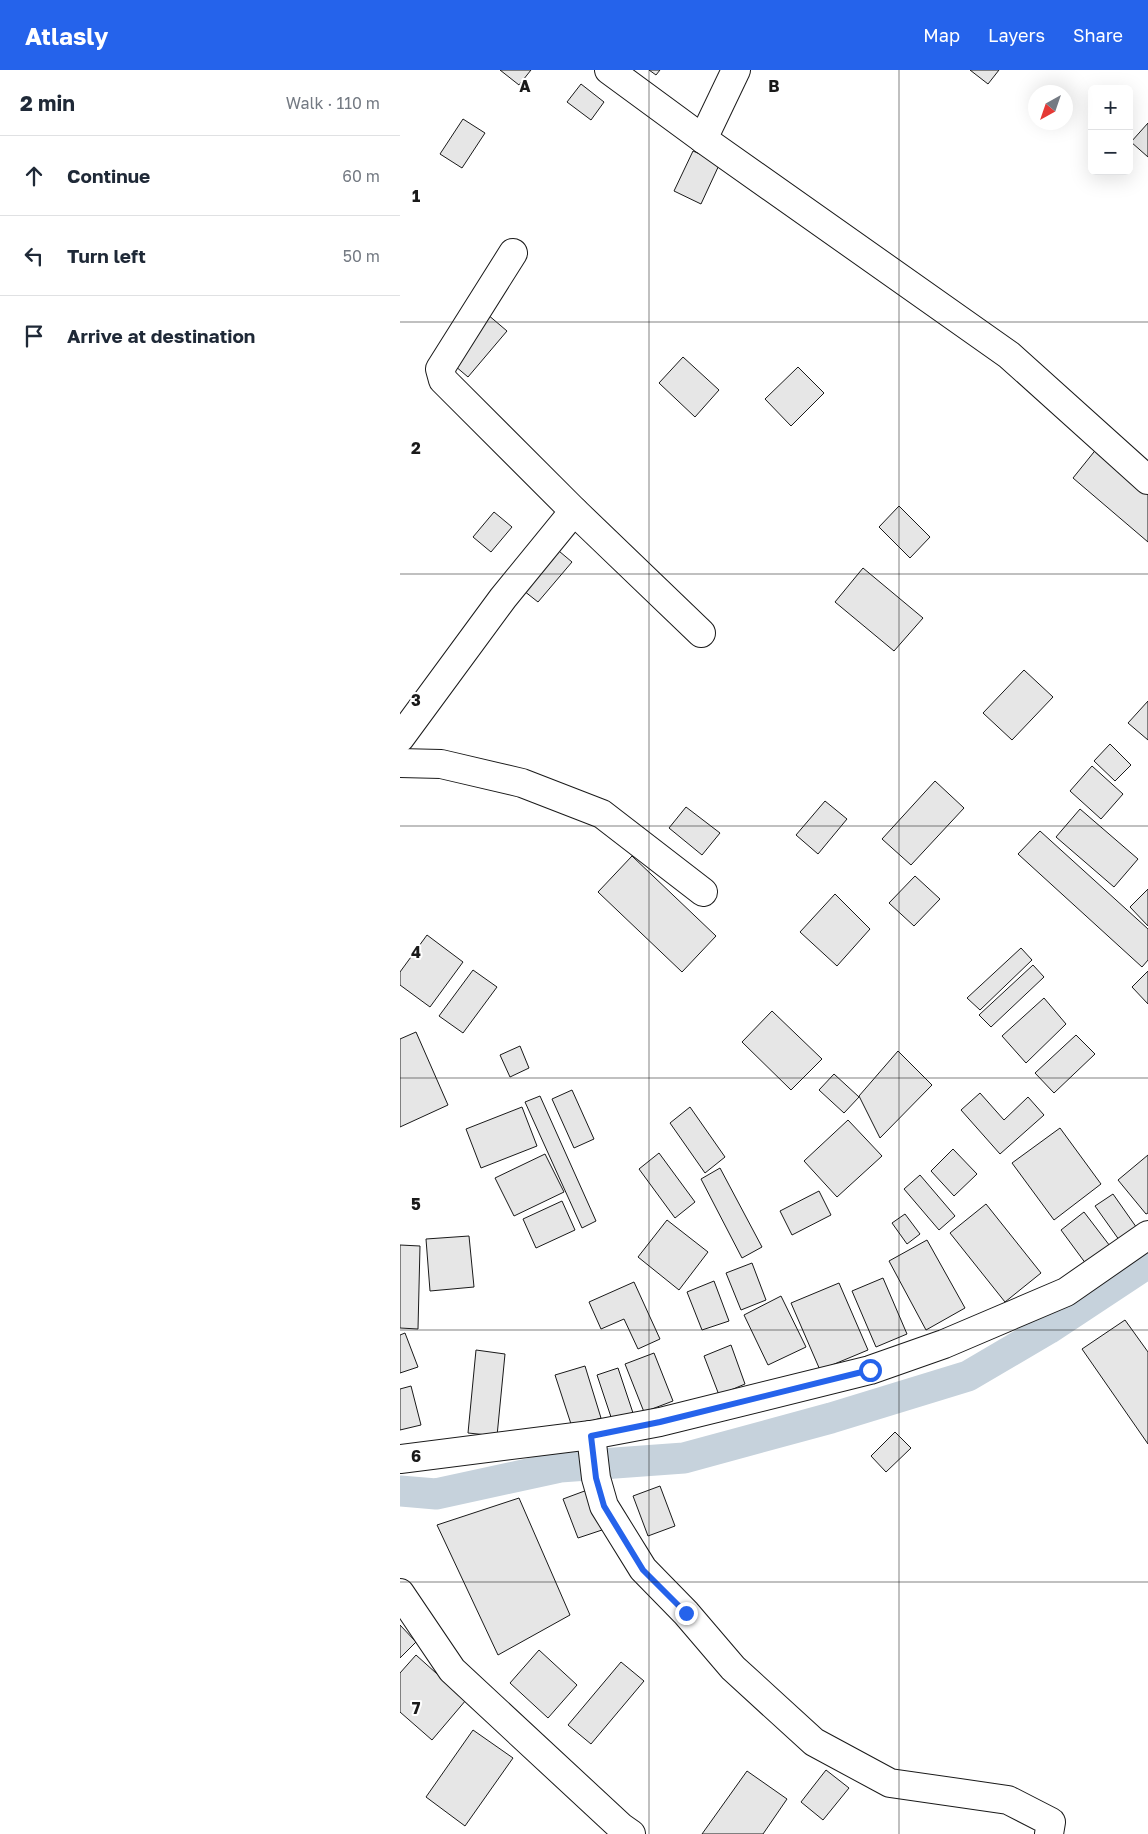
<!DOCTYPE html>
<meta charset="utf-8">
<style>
body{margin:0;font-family:"Golos Text",sans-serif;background:#f2f2f3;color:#1f2937}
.controls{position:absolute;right:15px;top:15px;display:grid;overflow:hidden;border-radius:8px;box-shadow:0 5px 20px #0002}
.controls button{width:45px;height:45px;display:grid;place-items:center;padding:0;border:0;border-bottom:1px solid #e0e1e3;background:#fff;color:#1f2937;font:25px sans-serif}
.compass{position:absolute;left:628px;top:15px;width:45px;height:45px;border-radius:50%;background:#fff;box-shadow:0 5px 20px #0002;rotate:220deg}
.stop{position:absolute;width:15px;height:15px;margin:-11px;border:4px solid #2563eb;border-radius:50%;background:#fff}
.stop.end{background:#2563eb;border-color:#fff;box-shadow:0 1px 5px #0008}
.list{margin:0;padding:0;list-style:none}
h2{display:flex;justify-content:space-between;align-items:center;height:65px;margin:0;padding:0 20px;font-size:21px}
h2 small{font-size:16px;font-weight:400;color:#747a83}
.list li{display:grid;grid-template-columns:32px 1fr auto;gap:15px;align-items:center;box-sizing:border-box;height:80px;padding:0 20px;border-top:1px solid #e0e1e3}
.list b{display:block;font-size:19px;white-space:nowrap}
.list em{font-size:16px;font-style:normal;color:#747a83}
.icon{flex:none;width:28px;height:28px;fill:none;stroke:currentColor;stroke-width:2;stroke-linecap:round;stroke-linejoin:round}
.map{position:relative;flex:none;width:748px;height:1764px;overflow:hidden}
header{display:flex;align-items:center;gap:30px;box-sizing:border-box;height:70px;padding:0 25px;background:#2563eb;color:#fff}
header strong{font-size:24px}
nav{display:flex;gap:28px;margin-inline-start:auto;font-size:18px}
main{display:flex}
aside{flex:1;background:#fff}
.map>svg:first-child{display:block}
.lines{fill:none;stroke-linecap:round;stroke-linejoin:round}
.canal{stroke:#c6d2dc;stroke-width:31}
.building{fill:#e6e6e6;stroke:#1a1a1a}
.minor-casing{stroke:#1a1a1a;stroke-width:30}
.minor{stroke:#fff;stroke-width:28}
.route{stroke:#2563eb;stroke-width:6}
.grid{fill:none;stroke:#1a1a1a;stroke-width:1;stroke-opacity:0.55}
.grid-label{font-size:16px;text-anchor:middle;font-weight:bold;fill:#1a1a1a;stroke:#fff;stroke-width:4;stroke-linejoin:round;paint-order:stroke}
</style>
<header>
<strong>Atlasly</strong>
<nav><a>Map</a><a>Layers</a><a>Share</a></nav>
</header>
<main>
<aside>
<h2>2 min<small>Walk · 110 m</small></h2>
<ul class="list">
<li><svg class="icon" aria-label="ahead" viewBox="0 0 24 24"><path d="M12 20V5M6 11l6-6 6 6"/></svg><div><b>Continue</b></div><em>60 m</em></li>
<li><svg class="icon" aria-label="left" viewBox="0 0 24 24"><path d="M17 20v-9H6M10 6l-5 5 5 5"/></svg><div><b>Turn left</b></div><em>50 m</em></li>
<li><svg class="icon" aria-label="arrive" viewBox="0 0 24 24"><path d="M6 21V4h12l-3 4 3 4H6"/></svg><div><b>Arrive at destination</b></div></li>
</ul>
</aside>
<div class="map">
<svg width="748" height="1764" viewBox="0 0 748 1764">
<rect width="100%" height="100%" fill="#fff"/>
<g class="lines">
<polyline class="canal" points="0,1421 36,1424 160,1397 284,1388 431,1348 568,1306 648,1259 748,1193"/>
</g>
<g class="building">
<polygon points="100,0 131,0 119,15"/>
<polygon points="249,0 260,0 256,5"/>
<polygon points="570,0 599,0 588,14"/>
<polygon points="181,14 204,32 191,50 167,32"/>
<polygon points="63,49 85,63 62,98 40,84"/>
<polygon points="748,53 748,87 731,72"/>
<polygon points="293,81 320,93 301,134 274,121"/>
<polygon points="87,244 107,261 68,307 48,290"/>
<polygon points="283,287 319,320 295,347 259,313"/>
<polygon points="398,297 424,323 391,356 365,329"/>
<polygon points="702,372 748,415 748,472 673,408"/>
<polygon points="499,436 530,467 510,488 479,457"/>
<polygon points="94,442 112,457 91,482 73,467"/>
<polygon points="153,476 172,492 138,532 119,517"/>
<polygon points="463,498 523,548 494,581 435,532"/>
<polygon points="624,600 653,627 612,670 583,643"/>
<polygon points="748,631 748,670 728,653"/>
<polygon points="710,674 731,695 715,711 694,691"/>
<polygon points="692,696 723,724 701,749 670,721"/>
<polygon points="535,711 564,738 511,795 482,769"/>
<polygon points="425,731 447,749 418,784 396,765"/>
<polygon points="286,737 320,763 302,785 269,758"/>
<polygon points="680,739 738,789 714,817 656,767"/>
<polygon points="640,761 748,859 748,890 742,897 618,784"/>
<polygon points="232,786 316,866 282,902 198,822"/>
<polygon points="515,806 540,829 514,856 489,833"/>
<polygon points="748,819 748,856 730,837"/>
<polygon points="435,824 470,859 437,896 400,862"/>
<polygon points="27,865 63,892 30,937 0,915 0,902"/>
<polygon points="621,878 632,890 580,940 567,928"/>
<polygon points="633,895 644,907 591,957 579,945"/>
<polygon points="73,900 97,917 63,963 39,946"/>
<polygon points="748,901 748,934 732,917"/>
<polygon points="644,928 666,954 626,993 602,966"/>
<polygon points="372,941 422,989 391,1020 342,972"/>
<polygon points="16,962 48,1035 0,1057 0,969"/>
<polygon points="676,965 695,984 654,1023 635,1003"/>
<polygon points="120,976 129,998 110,1007 100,985"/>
<polygon points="498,981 532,1015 480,1068 459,1026"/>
<polygon points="434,1004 459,1027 444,1043 419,1020"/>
<polygon points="172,1020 194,1069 174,1078 152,1029"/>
<polygon points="580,1023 604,1050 628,1027 644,1045 600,1084 561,1040"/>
<polygon points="140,1026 196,1151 182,1158 125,1032"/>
<polygon points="122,1037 137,1076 81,1098 66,1059"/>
<polygon points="290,1037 325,1087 305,1103 270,1053"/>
<polygon points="448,1050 482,1086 437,1127 404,1091"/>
<polygon points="660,1058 701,1114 654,1150 612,1093"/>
<polygon points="553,1079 577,1104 554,1126 531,1101"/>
<polygon points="259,1083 295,1132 275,1148 239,1099"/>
<polygon points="145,1084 164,1122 114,1146 95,1108"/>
<polygon points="748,1085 748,1143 746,1144 718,1110"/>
<polygon points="320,1098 362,1177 342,1188 301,1109"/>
<polygon points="520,1105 555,1146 539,1160 504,1119"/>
<polygon points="419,1121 431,1145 392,1165 380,1141"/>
<polygon points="713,1124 739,1161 722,1174 695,1136"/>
<polygon points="162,1131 175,1160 136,1178 123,1149"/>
<polygon points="586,1134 641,1203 605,1232 550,1163"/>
<polygon points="684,1142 713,1180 689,1198 661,1160"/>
<polygon points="505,1144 520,1164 507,1174 492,1153"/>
<polygon points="267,1150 308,1182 279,1220 238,1187"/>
<polygon points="69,1166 74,1217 30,1221 26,1169"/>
<polygon points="527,1170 565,1238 526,1260 489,1191"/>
<polygon points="0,1175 20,1176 18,1259 0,1258"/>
<polygon points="352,1193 366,1230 341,1240 326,1203"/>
<polygon points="483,1208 507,1264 476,1277 452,1221"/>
<polygon points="314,1211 329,1251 302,1260 287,1222"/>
<polygon points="234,1212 260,1269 238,1279 224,1249 201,1259 189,1232"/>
<polygon points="439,1213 468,1280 420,1300 391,1233"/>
<polygon points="381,1226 406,1277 368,1295 344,1245"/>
<polygon points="725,1250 748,1282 748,1374 682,1279"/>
<polygon points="5,1263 18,1297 0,1303 0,1265"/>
<polygon points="331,1275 345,1314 319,1325 304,1286"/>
<polygon points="76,1280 105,1284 97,1366 68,1363"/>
<polygon points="254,1283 273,1331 244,1342 225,1294"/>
<polygon points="185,1296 201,1348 172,1357 155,1305"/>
<polygon points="218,1298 236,1352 215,1359 197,1305"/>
<polygon points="11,1316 21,1355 0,1360 0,1319"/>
<polygon points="495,1362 511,1378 486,1402 471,1386"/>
<polygon points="260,1416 275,1456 248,1466 233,1426"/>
<polygon points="190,1419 205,1459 178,1468 163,1429"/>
<polygon points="119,1428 170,1545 98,1585 37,1455"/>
<polygon points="0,1555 16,1572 0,1588"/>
<polygon points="139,1580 177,1615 148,1648 110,1613"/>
<polygon points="16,1585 66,1630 32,1670 0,1642 0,1603"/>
<polygon points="221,1592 244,1611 191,1674 168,1655"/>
<polygon points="73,1660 113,1688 65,1756 26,1727"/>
<polygon points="426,1700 449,1718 423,1750 401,1732"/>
<polygon points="347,1701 387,1729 363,1764 302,1764"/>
</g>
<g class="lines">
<defs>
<g id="minor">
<polyline points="209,0 303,69 609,285 748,410"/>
<polyline points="303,69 336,0"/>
<polyline points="113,183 40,299 43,310 174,441 301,563"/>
<polyline points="0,668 103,528 174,441"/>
<polyline points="0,693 41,694 122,713 202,744 303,822"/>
<polyline points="191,1365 196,1408 204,1436 243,1499 286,1543 333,1598 414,1672 490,1713 608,1730 651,1752 649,1764"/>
<polyline points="0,1389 191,1365 260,1352 470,1300 544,1274 666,1222 748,1165"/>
<polyline points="0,1523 52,1600 221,1757 231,1764"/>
</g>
</defs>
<use href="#minor" class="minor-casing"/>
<use href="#minor" class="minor"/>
</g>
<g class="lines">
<polyline class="route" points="286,1543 243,1500 204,1436 196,1408 191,1366 260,1352 470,1300"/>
</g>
<path class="grid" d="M249 0V1764M499 0V1764M0 252H748M0 504H748M0 756H748M0 1008H748M0 1260H748M0 1512H748"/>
<g class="grid-label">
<text x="125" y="22">A</text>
<text x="374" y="22">B</text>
<text x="16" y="132">1</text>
<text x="16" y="384">2</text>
<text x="16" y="636">3</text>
<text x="16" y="888">4</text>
<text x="16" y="1140">5</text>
<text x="16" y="1392">6</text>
<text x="16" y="1644">7</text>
</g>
</svg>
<div class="controls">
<button>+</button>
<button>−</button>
</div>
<svg class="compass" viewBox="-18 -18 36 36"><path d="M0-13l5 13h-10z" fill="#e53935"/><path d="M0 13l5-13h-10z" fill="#747a83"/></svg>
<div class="stop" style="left:470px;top:1300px"></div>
<div class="stop end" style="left:286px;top:1543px"></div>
</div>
</main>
